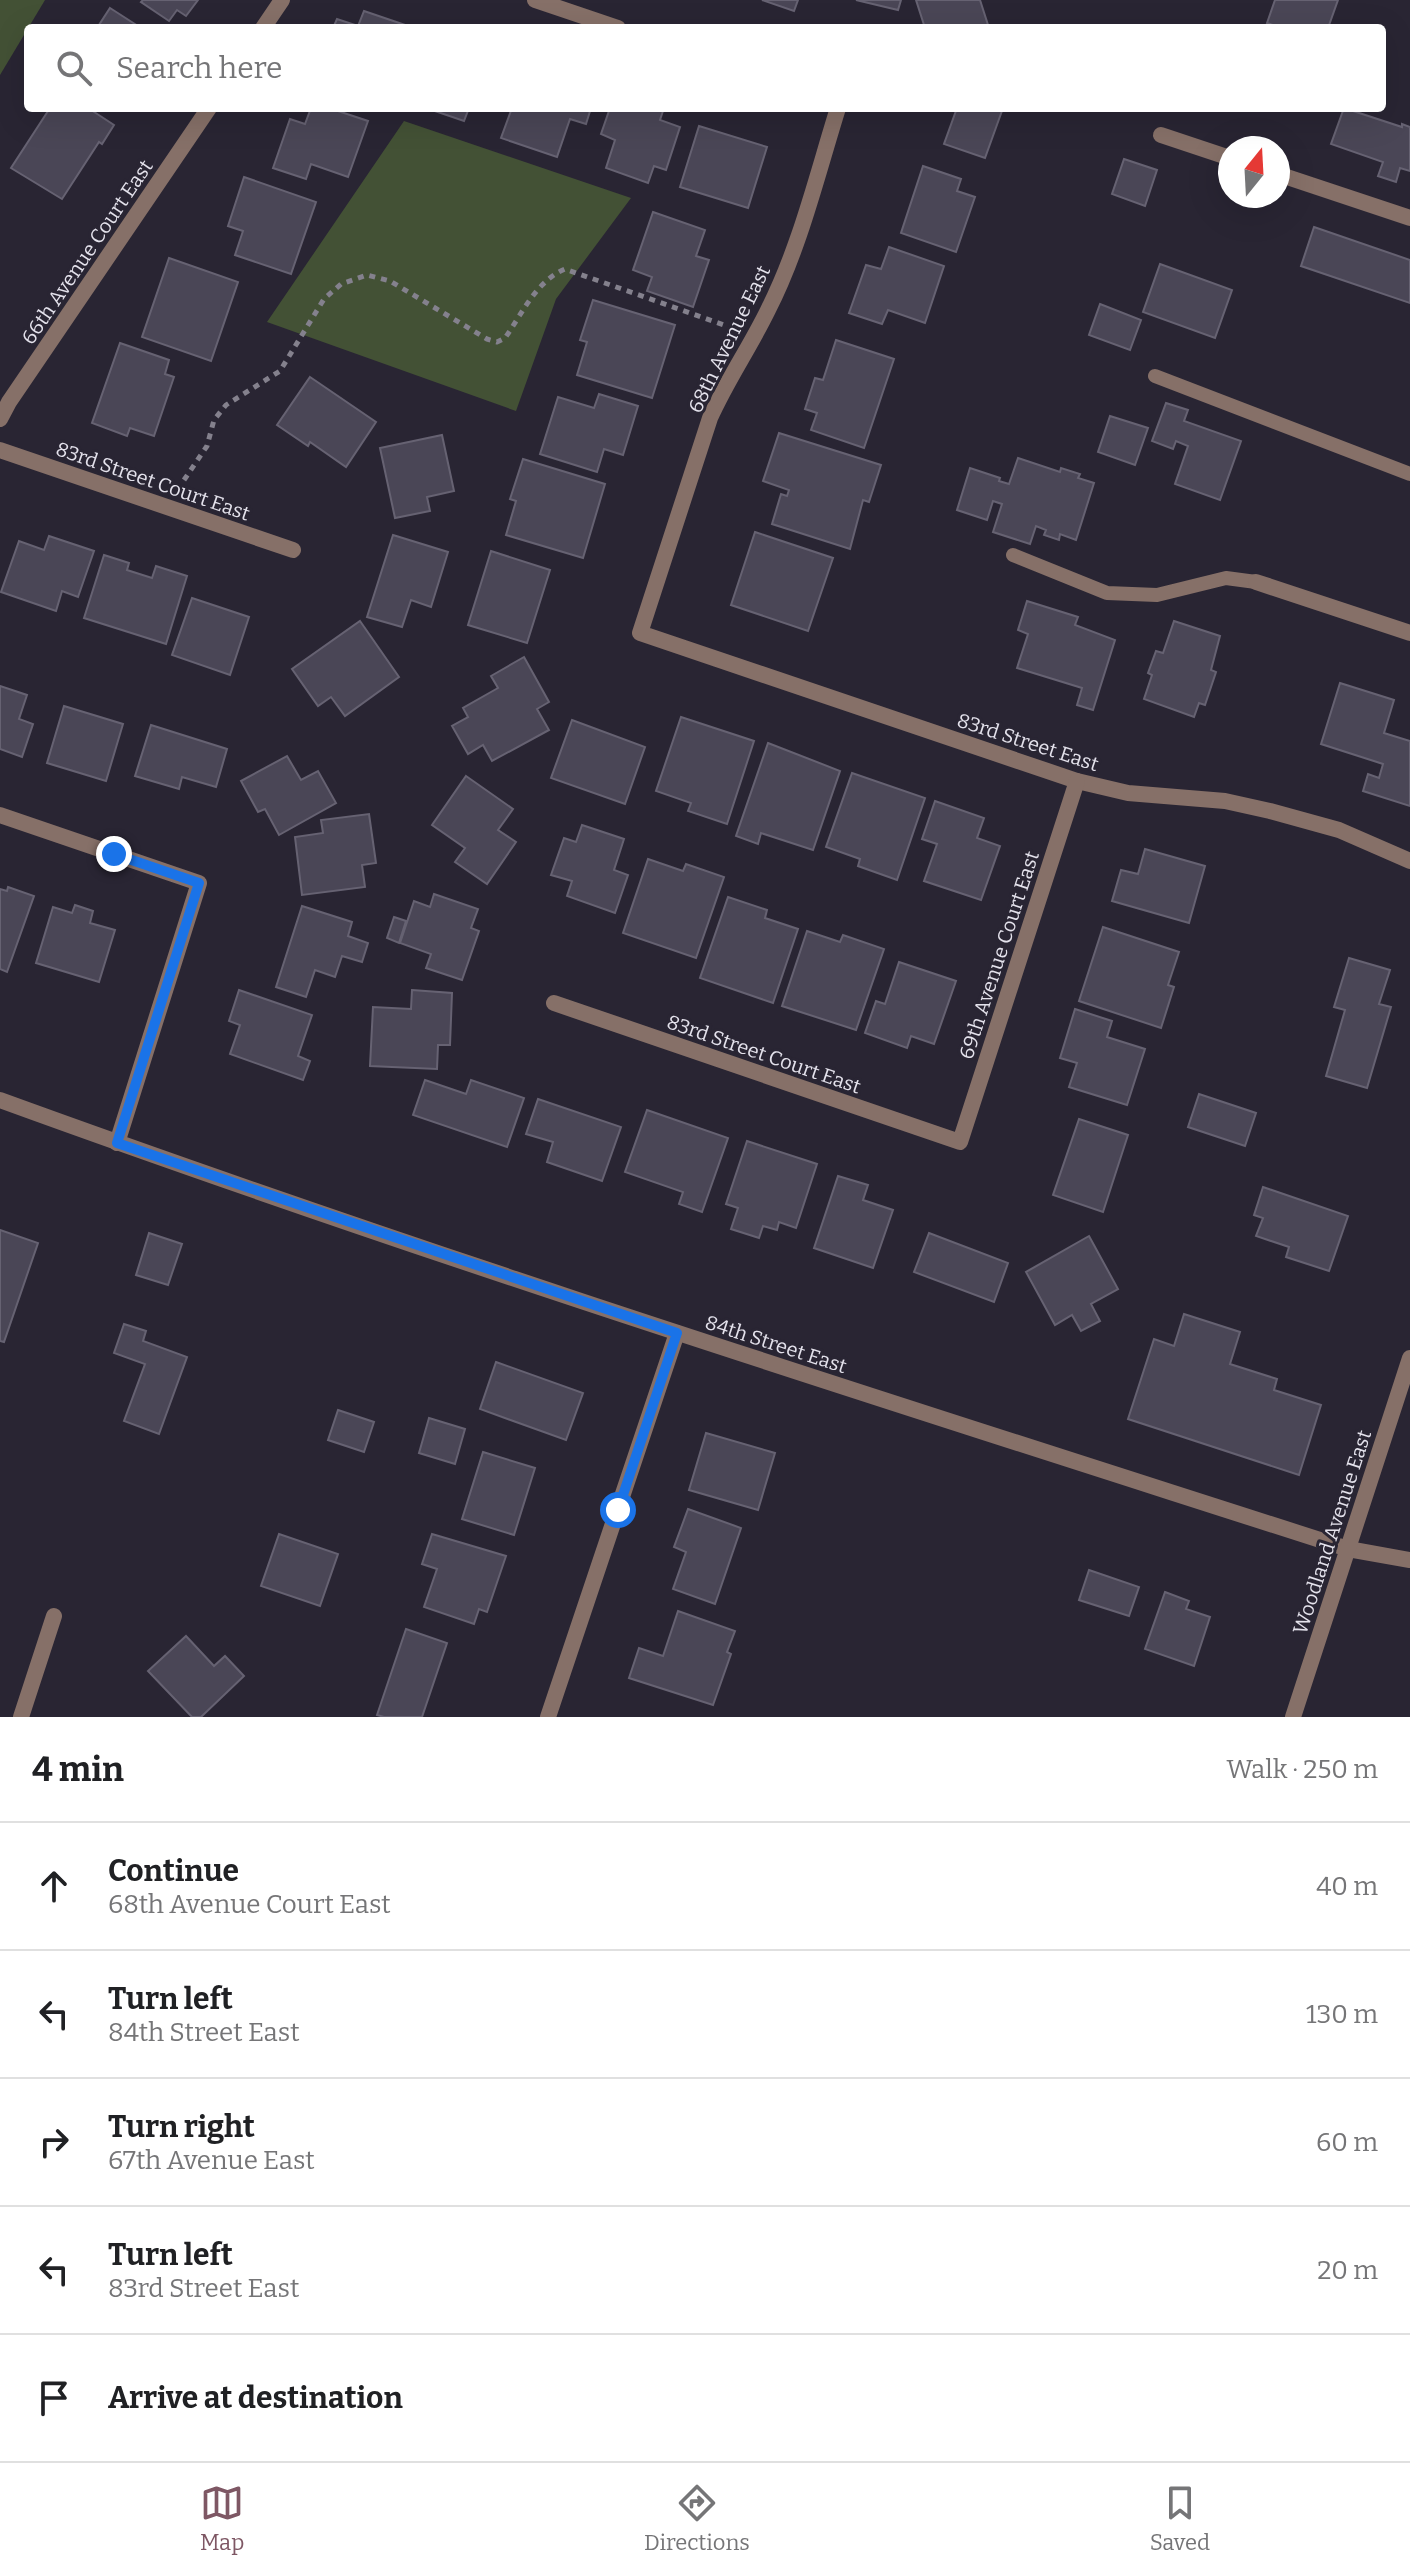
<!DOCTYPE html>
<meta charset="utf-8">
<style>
body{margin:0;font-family:Bitter,serif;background:#f6f6f6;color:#202124}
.compass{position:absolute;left:1218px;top:136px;width:72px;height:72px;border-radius:50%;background:#fff;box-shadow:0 8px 32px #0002;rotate:18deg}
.stop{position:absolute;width:24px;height:24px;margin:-18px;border:6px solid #1a73e8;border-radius:50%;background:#fff}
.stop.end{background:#1a73e8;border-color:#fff;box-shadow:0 2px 8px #0008}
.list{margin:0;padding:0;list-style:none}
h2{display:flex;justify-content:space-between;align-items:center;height:104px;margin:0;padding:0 32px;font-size:34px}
h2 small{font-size:26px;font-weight:400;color:#757577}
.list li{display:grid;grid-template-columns:52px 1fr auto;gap:24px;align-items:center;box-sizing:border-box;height:128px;padding:0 32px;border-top:2px solid #e0e0e0}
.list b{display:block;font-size:30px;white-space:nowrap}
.list p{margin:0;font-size:26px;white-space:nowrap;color:#757577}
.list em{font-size:26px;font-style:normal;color:#757577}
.icon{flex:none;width:44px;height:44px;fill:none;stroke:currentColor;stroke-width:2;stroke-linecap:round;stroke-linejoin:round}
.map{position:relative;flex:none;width:1410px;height:1717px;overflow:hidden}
.search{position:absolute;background:#fff;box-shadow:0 8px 32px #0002;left:24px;right:24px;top:24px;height:88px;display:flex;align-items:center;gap:20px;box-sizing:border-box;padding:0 28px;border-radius:8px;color:#757577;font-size:30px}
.sheet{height:744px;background:#fff}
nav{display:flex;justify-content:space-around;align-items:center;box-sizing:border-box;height:112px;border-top:2px solid #e0e0e0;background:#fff;font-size:22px;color:#757577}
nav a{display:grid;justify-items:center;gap:4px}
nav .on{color:#7e5764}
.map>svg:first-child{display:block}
.green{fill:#435135}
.building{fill:#4a4656;stroke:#666272;stroke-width:2}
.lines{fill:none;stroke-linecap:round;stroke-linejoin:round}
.path{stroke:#84818d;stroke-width:5;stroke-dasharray:6 6;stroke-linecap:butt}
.service{stroke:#867068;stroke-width:14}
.minor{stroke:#867068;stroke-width:16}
.tertiary{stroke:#867068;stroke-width:16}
.route{stroke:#1a73e8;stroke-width:10}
.labels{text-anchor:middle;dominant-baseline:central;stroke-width:6;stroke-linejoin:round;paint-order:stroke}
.street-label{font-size:20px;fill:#e4e2ec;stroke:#292533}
</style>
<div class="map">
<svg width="1410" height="1717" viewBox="0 0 1410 1717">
<rect width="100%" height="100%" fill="#292533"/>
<g class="green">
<polygon points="0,0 45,0 0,75"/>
<polygon points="404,121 631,198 556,299 516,411 267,322"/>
</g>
<g class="building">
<polygon points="143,0 198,0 186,16 177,10 169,21 141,2"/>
<polygon points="762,0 798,0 794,11"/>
<polygon points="856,0 901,0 898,10"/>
<polygon points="916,0 980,0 989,28 925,28"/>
<polygon points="1275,0 1338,0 1328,28 1282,28 1267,23"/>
<polygon points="110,8 141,28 97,28"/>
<polygon points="364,11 414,28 333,28 337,19 358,26"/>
<polygon points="50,108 88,108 114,125 102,144 99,142 62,199 11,168"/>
<polygon points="311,108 329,108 368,121 348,177 311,164 306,179 273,168 290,119 305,124"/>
<polygon points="426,108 469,108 464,121"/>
<polygon points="512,108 591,108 586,124 570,119 557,157 501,138"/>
<polygon points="610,108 654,108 663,111 660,120 680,127 666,170 654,166 648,183 606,168 615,140 601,134"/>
<polygon points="957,108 1003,108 985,158 944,144"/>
<polygon points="1344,108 1402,127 1402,124 1410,127 1410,171 1400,168 1396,182 1378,176 1383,162 1331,144"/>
<polygon points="699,126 767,147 748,208 680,187"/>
<polygon points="1124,159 1157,170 1145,206 1112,194"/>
<polygon points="923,166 961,179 957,191 975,197 956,252 901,233"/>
<polygon points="244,177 316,202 291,274 235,255 243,231 228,226"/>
<polygon points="653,212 705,230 696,256 709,260 693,307 647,291 652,277 633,270"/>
<polygon points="1314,227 1410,260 1410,303 1301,266"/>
<polygon points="889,247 944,266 925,323 888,310 882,324 849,313 866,265 881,269"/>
<polygon points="169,258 238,282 211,361 142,337"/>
<polygon points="1160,264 1232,290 1215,338 1143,312"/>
<polygon points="593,300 675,325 652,398 577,375 587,342 580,340"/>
<polygon points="1100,304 1141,320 1130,350 1089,335"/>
<polygon points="836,340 894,359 864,448 811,430 817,413 805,409 815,378 823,380"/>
<polygon points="120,343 169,360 165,374 174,377 154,436 130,428 127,436 92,423"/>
<polygon points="310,377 376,422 346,467 310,442 308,446 277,425"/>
<polygon points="599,394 638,406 623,455 604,449 597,472 540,454 558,397 594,408"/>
<polygon points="1166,403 1188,410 1184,421 1241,441 1220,500 1175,484 1188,446 1176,441 1173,449 1152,441"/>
<polygon points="1110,416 1148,428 1135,465 1098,452"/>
<polygon points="779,433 881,465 869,502 863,500 850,549 772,524 781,494 787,496 789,490 763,481"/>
<polygon points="442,435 454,491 427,497 430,511 395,518 380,448"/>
<polygon points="1018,458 1060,472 1061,468 1080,474 1078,478 1094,483 1076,540 1060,534 1059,540 1044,535 1046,530 1036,526 1030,544 993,532 1002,504 993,501 987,520 957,510 970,468 1000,478 999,481 1009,484"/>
<polygon points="523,459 605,484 583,558 506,535 516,501 510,499"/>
<polygon points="755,532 833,558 808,631 731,605"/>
<polygon points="393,535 448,552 431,607 411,600 402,627 367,617"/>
<polygon points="49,536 94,551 78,597 62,591 56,611 1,592 19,541 44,550"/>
<polygon points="491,551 550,570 527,643 468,625"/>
<polygon points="104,555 129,563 127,570 152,578 156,566 187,576 166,644 84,618"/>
<polygon points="192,598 249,617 230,675 172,655"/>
<polygon points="1027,601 1078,617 1075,625 1115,640 1093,710 1077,705 1082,688 1017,668 1028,634 1018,630"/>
<polygon points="360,621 399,677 345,716 331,697 318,706 292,669"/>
<polygon points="1174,621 1220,636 1211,670 1216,672 1205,705 1199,703 1194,717 1144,699 1152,675 1148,673 1156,651 1163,653"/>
<polygon points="524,657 549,702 537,709 549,730 492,761 483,745 468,754 452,726 468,717 463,708 498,688 491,676"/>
<polygon points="1340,683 1394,700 1384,733 1410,741 1410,806 1363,791 1368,774 1379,778 1383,764 1321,744"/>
<polygon points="0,686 27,695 19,719 33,724 22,757 0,749"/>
<polygon points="64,706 123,724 106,781 47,763"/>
<polygon points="681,717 754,741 727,824 688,811 691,803 656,791"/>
<polygon points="572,720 645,747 625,804 551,778"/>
<polygon points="151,725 227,749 216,787 182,777 179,789 135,776"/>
<polygon points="768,743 840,771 813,850 761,833 758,844 736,836"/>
<polygon points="287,756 301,780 318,771 336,803 279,835 265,809 258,812 241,781"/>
<polygon points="852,773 925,798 897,880 858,866 860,859 826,847"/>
<polygon points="466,776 513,809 498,830 516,842 487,884 455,862 465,848 432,825"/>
<polygon points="935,801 984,818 977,838 1000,846 981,900 924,881 937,844 922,839"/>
<polygon points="369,814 376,863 362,865 365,887 302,895 295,837 323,833 321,820"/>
<polygon points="582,825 624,839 614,870 628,875 615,913 567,896 572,881 551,875 564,838 576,842"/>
<polygon points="1145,849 1205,866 1189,923 1112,901 1121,870 1138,874"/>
<polygon points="648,859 683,871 686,864 724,877 696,958 623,933"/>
<polygon points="8,887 34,896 7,972 0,969 0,889 7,891"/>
<polygon points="434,894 478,909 471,928 479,931 462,980 426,968 431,954 400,943 414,901 430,907"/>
<polygon points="728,897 767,910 765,918 798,929 773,1003 700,978"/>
<polygon points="75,905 93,911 90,923 115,930 99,982 36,963 53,907 72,913"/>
<polygon points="302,906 352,922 348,936 368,943 362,962 342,956 335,977 315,970 306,997 276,987"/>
<polygon points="394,917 406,921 399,943 387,938"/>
<polygon points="1103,927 1179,952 1168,985 1174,987 1161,1028 1079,1001"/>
<polygon points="807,931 840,942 843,935 884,949 856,1030 782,1006"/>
<polygon points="1349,958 1390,970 1379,1004 1391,1007 1367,1088 1326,1076 1345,1010 1334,1007"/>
<polygon points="899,962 956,981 934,1044 911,1036 907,1048 865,1033 876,1001 885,1004"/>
<polygon points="239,990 312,1015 298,1056 310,1061 303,1080 230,1054 240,1025 229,1021"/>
<polygon points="412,990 452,993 450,1045 438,1045 437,1069 370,1066 373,1007 411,1009"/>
<polygon points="1075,1009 1112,1021 1107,1037 1145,1049 1127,1105 1069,1087 1077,1063 1060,1058"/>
<polygon points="425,1080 466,1094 471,1080 524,1098 507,1147 413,1115"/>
<polygon points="1199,1094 1256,1113 1245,1146 1188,1127"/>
<polygon points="538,1099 621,1127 602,1181 547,1162 553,1142 526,1134"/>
<polygon points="647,1110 728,1138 702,1212 679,1204 683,1192 625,1172"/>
<polygon points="1079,1119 1128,1135 1103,1212 1053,1195"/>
<polygon points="747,1141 817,1164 796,1228 779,1222 777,1230 763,1226 759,1238 731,1229 738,1208 726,1204"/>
<polygon points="838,1176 868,1185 863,1200 893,1210 873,1268 814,1248"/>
<polygon points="1263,1187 1348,1216 1329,1271 1286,1257 1289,1247 1256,1236 1263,1218 1254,1215"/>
<polygon points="0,1230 38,1243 4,1342 0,1341"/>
<polygon points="149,1233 182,1244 168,1285 136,1275"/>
<polygon points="929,1233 1008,1263 994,1302 914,1272"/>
<polygon points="1089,1236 1118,1289 1091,1304 1100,1321 1081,1331 1072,1315 1055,1325 1026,1272"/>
<polygon points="1184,1314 1240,1332 1230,1364 1277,1379 1274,1390 1321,1405 1299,1475 1128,1419 1154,1339 1174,1346"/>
<polygon points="124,1324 146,1331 143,1341 187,1357 159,1434 124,1421 145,1364 114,1353"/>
<polygon points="496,1362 583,1393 566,1440 480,1409"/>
<polygon points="338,1410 374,1422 364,1452 328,1440"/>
<polygon points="429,1418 465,1429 455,1464 419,1453"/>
<polygon points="706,1433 775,1453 758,1510 689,1490"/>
<polygon points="483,1452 535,1468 514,1535 462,1519"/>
<polygon points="688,1509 741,1528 715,1604 673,1589 686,1552 674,1547"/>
<polygon points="279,1534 338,1554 320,1606 261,1586"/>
<polygon points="432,1534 506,1556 487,1612 479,1609 474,1624 424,1607 437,1569 422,1564"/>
<polygon points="1089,1570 1139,1587 1129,1616 1079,1600"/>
<polygon points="1165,1592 1189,1601 1186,1609 1210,1617 1194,1666 1145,1649"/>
<polygon points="678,1611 735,1631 727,1652 731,1654 713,1705 629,1678 639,1648 663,1656"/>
<polygon points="406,1629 447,1643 422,1717 384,1717 377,1715"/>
<polygon points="186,1636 214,1666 225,1656 244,1676 201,1717 192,1717 148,1671"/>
</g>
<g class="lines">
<path class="path" d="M184 480 207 446 214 420 226 405 280 371 324 299 341 284 367 275 390 281 487 339 497 342 505 338C522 314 536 281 565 269L724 325"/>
<g class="service">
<polyline points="1155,376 1410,474"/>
<polyline points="1013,555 1107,593 1157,595 1226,578 1256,582"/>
</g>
<g class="minor">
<polyline points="535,0 618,28"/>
<polyline points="263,28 282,0"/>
<path d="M838 108C817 175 800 247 768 310 750 347 727 380 710 418L640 633 1077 781 1128 793 1225 801 1270 811 1339 830 1410 861"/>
<polyline points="1161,135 1230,158"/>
<polyline points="1278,174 1410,218"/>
<polyline points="0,419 9,402 209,108"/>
<polyline points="0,450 293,550"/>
<polyline points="1256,582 1410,633"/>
<polyline points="0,815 199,883 117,1143"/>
<polyline points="554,1003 960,1142 1077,781"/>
<polyline points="21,1717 54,1616"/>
<polyline points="548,1717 677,1333"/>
</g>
<g class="tertiary">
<path d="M0 1100C445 1262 897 1404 1348 1549L1410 1560"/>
<polyline points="1293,1717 1410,1358"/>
</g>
</g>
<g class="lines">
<polyline class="route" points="114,854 199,883 117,1143 677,1333 618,1510"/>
</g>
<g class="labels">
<g class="street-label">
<text transform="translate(87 252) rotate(-56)">66th Avenue Court East</text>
<text transform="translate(729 339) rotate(-64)">68th Avenue East</text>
<text transform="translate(153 481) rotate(19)">83rd Street Court East</text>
<text transform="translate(1028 742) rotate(18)">83rd Street East</text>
<text transform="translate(999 955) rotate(-72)">69th Avenue Court East</text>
<text transform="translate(764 1054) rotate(19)">83rd Street Court East</text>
<text transform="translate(776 1344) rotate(18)">84th Street East</text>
<text transform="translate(1332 1532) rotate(-72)">Woodland Avenue East</text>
</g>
</g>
</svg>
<svg class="compass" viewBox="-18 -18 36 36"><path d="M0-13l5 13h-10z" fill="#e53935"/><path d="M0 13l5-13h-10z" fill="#757577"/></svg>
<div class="stop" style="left:618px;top:1510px"></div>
<div class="stop end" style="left:114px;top:854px"></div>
<div class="search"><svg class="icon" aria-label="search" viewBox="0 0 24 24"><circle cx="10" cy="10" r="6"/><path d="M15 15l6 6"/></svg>Search here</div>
</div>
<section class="sheet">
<h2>4 min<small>Walk · 250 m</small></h2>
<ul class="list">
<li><svg class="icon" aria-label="ahead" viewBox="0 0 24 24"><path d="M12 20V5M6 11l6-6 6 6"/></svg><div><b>Continue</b><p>68th Avenue Court East</p></div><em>40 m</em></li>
<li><svg class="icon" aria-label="left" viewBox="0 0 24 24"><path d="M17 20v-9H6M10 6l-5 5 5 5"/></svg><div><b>Turn left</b><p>84th Street East</p></div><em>130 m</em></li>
<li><svg class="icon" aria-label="right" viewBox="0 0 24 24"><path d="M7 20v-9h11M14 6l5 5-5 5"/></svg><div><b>Turn right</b><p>67th Avenue East</p></div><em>60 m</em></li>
<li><svg class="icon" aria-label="left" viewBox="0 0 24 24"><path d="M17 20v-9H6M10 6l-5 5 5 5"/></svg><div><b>Turn left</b><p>83rd Street East</p></div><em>20 m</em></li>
<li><svg class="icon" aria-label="arrive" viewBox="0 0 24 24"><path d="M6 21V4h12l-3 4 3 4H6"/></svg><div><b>Arrive at destination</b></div></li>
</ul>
</section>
<nav>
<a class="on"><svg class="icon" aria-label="map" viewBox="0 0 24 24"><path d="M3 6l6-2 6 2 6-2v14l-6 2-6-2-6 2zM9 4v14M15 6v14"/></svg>Map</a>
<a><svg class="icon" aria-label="directions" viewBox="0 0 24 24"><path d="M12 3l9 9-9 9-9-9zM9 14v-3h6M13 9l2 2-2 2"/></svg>Directions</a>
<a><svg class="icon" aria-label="saved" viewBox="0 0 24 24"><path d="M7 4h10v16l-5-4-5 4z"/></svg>Saved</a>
</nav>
